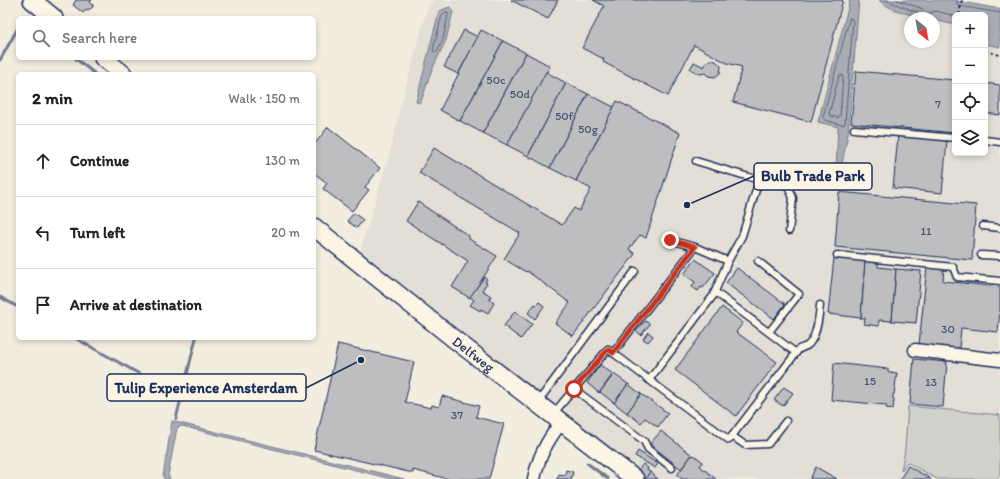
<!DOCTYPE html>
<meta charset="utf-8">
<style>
body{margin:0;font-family:Itim,sans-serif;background:#f2f2f2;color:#202124}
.controls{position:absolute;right:12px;top:12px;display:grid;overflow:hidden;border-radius:6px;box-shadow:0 2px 6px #0003}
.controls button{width:36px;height:36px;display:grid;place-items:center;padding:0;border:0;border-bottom:1px solid #e0e0e0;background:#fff;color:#202124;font:20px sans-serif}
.compass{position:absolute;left:904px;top:12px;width:36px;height:36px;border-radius:50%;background:#fff;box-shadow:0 2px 6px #0003;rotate:149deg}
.stop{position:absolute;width:12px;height:12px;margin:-9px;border:3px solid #c8321e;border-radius:50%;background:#fff}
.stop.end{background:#c8321e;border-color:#fff;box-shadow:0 1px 4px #0008}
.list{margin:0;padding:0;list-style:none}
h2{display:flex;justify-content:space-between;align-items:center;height:52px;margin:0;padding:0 16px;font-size:17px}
h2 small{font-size:13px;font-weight:400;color:#757577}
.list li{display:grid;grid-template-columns:26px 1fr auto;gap:12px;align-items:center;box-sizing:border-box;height:72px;padding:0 16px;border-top:1px solid #e0e0e0}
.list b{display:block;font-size:15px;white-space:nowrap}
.list em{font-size:13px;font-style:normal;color:#757577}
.icon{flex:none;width:22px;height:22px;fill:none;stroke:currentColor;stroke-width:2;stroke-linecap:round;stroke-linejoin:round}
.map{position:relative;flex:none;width:1000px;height:479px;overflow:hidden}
.search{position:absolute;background:#fff;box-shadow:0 2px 6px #0003;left:16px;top:16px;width:300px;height:44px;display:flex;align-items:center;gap:10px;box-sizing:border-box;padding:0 14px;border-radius:6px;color:#757577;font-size:15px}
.panel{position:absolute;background:#fff;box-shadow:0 2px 6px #0003;left:16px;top:72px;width:300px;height:268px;border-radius:6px}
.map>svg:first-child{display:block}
.built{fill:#e3dfd6}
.green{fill:#d3d1cc;stroke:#778095}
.water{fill:#a9acb3;stroke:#707a91}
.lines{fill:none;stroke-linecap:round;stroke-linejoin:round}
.shore{stroke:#546180;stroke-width:1}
.stream{stroke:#707a91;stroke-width:3}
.building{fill:#bebec0;stroke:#1b2f5e}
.lane-casing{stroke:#1b2f5e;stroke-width:9}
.street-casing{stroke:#1b2f5e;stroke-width:15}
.secondary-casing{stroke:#1b2f5e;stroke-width:20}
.path{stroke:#1b2f5e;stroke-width:2;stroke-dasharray:3 3;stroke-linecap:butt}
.lane{stroke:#fcf5e5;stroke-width:6}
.street{stroke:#fcf5e5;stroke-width:12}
.secondary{stroke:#fcf5e5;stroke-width:17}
.route{stroke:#c8321e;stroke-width:5}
.labels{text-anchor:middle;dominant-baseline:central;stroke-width:4;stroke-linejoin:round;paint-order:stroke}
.number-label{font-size:12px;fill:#445376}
.street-label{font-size:14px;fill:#1b2f5e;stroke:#fcf5e5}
.leader{fill:none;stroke:#1b2f5e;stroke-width:1.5}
.callout-dot{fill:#1b2f5e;stroke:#fcf5e5;stroke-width:1.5}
.callout{fill:#fcf5e5;stroke:#1b2f5e;stroke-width:1.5}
.callout-label{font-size:15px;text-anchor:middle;font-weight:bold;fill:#1b2f5e}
</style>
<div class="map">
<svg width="1000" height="479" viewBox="0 0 1000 479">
<rect width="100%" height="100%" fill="#f3ede0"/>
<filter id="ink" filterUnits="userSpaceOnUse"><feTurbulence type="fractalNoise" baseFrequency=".025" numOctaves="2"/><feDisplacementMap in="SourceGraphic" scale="8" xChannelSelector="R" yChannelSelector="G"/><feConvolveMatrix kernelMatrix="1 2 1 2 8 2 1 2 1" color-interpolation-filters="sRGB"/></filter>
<g filter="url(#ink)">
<polygon class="built" points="433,0 879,0 883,5 911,15 925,18 910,18 910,42 934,42 934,20 955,25 955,153 985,153 985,44 1000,47 1000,479 644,479 359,255 389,156 400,108 427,9"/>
<polygon class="green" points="908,406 1000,415 1000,473 997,479 937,479 907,462 901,471 905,449"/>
<g class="water">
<polygon points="850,0 859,0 848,134 841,168 836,169 838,127 818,122"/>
<path d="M879 0H951L1000 9V47L985 44V15H955V25L934 20V18C920 18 889 11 879 0Z"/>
<polygon points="450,7 453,12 446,40 431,72 422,99 419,103 416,102 439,11"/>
<polygon points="172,421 404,479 391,479 182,426 177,428 168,475 170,479 164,479 163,476"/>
</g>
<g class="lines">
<g class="shore">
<polyline points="885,0 919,13 921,15 921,18"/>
<polyline points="897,0 921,8 927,14 936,11 955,16"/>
<polyline points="957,0 957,4 960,6 1000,13"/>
<polygon points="447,12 448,15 443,39 437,52 434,52 433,50 442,15"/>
<polygon points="850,18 853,20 845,124 842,125 825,120 823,118"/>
<polygon points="842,75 843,77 840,116 838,118 831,116 829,114 839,76"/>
</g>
<g class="stream">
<polyline points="24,18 24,17"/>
<polyline points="75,58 95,74"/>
<polyline points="0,60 18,28"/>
<polyline points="0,297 18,307"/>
<polyline points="75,338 181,397"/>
<polyline points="176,419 196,338"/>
<polyline points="587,463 608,479"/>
</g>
</g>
<g class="building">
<polygon points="76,0 92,0 90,2 93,5 93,7 88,10 86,9 83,13 73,5"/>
<polygon points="511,0 558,0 548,19"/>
<polygon points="593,0 843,0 811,122 733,102 742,67 727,63 694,45 668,96 603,62 604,59 582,48 604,6"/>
<polygon points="464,30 478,37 458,74 444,67"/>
<polygon points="481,30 503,41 460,121 440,110"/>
<polygon points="503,41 526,53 483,133 460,121"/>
<polygon points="526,53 550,66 507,145 483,133"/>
<polygon points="710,60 716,61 721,66 720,73 715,77 708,76 705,73 700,74 690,69 694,62 704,67 707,62"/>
<polygon points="856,71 955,80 955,133 851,123"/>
<polygon points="546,72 566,83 528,156 507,145"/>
<polygon points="566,83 588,94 550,168 528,156"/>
<polygon points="985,83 1000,85 1000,115 985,113"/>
<polygon points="588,94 614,107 576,181 550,168"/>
<polygon points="617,101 680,133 646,238 640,235 629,249 635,254 573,336 555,323 570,303 527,271 526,272 504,259 520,233 419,173 434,148 562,225 574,208 579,211 591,189 576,181"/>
<polygon points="328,127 380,168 365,187 369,190 352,211 323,189 327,183 314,173 314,145"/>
<polygon points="898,136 947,141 942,193 893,188"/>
<polygon points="839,192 976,205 972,260 835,247"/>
<polygon points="418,202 469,236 469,239 497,256 470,298 452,287 468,261 406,221"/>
<polygon points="354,213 363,220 357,228 347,221"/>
<polygon points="834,258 865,261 861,318 828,314"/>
<polygon points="695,259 715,273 703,288 701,287 698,291 692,287 695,282 684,274"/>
<polygon points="865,261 878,263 878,267 896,269 892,321 879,320 879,326 864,324 865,318 861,318"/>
<polygon points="927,266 944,268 943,281 1000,287 1000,311 998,332 961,328 959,349 919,345"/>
<polygon points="737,268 785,304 774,319 726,283"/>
<polygon points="896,269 921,271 916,323 892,321"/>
<polygon points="484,277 487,279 485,282 487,283 482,290 491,296 489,299 494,303 488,313 481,309 480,311 470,305 474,300 470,297"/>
<polygon points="539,302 544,306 535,319 528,313 535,304 536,305"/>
<polygon points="722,307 743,323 736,332 777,362 736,416 675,370"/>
<polygon points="515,311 532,324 521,339 504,326"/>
<polygon points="645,321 650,324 641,335 636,331"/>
<polygon points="648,332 653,336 648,342 643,339"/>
<polygon points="338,344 414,362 405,402 431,408 432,405 439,407 442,396 479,406 476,417 504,424 489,479 448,479 413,470 413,473 314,450"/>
<polygon points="914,359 947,362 943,407 910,404"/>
<polygon points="834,363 888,369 888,372 897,373 894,394 893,394 893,399 894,399 893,409 886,408 886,405 831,400"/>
<polygon points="600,365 613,374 599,393 587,383"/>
<polygon points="614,374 628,384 614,403 600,392"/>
<polygon points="628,384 641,394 627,413 614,403"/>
<polygon points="784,387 793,393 783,406 774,400"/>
<polygon points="641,394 668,413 658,427 645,418 641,423 627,413"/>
<polygon points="661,431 692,455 681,469 650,444"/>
<polygon points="638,451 658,464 655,468 635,456"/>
<polygon points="692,455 693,456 694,455 703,462 700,466 716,479 682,479 677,475"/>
<polygon points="643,464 648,468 647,470 650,472 645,479 643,479 636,473"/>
<polygon points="908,466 931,479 900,479"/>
<polygon points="816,467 837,479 810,479"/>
<polygon points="566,470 573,472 571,479 557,479 559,474 565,475"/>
<polygon points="650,472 658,479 645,479"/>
</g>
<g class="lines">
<defs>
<g id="lane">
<polyline points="854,129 955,138"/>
<polyline points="985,140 1000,142"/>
<polyline points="696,161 759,180 742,236 728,261"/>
<polyline points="759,180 770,180 788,186 793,198 789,231"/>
<polyline points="983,226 1000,228"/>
<polyline points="670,240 695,247"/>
<polyline points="837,255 953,267 957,277 1000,281"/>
<polyline points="981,255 1000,256"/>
<polyline points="758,261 799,294 769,332"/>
<polyline points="715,292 796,353"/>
<polyline points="613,353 695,247 728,261 713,296 649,380"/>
<polyline points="574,389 644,441 648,449 672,468"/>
<polyline points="537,403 635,271"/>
<path d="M553 414 608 349 729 440 799 349C801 348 806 347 808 345 817 337 819 317 820 305"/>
<polyline points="732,436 745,445 768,444 786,421"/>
</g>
<g id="street">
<polyline points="915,350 1000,360"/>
<path d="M534 479C538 458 548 439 561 423"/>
</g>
<g id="secondary">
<polyline points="32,0 54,18"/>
<polyline points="103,58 123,74"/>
<path id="s1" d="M314 227 454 339 635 479"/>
</g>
</defs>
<use href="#lane" class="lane-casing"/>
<use href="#street" class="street-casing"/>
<use href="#secondary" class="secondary-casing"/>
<g class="path">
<polyline points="959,15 962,0"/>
<polyline points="985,51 1000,55"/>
</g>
<use href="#lane" class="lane"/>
<use href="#street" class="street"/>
<use href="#secondary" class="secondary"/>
</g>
</g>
<g class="lines" filter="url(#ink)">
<polyline class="route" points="574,389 608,349 613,353 695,247 670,240"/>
</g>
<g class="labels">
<g class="number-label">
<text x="496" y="80">50c</text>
<text x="520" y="94">50d</text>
<text x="938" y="104">7</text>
<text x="564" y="116">50f</text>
<text x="588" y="129">50g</text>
<text x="926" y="231">11</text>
<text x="948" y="329">30</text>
<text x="870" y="381">15</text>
<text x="931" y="382">13</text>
<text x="457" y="415">37</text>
</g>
<g class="street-label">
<text stroke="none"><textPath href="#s1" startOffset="204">Delfweg</textPath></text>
</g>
</g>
<path class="leader" d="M687 205L754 176M361 360L306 388"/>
<g class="callout-dot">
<circle cx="687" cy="205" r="4"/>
<circle cx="361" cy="360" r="4"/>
</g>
<g class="callout">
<rect x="754" y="163" width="118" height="27" rx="4"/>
<rect x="107" y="374" width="199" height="27" rx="4"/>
</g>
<g class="callout-label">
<text x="813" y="181">Bulb Trade Park</text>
<text x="206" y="393">Tulip Experience Amsterdam</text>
</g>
</svg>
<div class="controls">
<button>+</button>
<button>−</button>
<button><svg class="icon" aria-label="locate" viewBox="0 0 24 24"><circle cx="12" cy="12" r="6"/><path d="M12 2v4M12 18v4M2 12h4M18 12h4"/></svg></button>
<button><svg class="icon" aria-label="layers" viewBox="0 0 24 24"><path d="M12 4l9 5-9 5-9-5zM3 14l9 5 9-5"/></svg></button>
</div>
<svg class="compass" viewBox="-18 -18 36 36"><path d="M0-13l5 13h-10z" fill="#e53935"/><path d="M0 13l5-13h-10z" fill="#757577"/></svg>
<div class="stop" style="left:574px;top:389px"></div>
<div class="stop end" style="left:670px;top:240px"></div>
<div class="search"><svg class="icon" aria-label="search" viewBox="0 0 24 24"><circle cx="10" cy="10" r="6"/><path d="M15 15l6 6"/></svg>Search here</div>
<section class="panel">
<h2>2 min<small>Walk · 150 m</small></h2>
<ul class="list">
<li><svg class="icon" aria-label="ahead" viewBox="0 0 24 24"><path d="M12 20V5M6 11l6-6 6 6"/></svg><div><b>Continue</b></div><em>130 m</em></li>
<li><svg class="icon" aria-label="left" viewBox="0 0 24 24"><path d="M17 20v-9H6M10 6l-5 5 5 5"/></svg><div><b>Turn left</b></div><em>20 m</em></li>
<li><svg class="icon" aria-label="arrive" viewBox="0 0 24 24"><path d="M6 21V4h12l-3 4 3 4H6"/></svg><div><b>Arrive at destination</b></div></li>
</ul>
</section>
</div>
